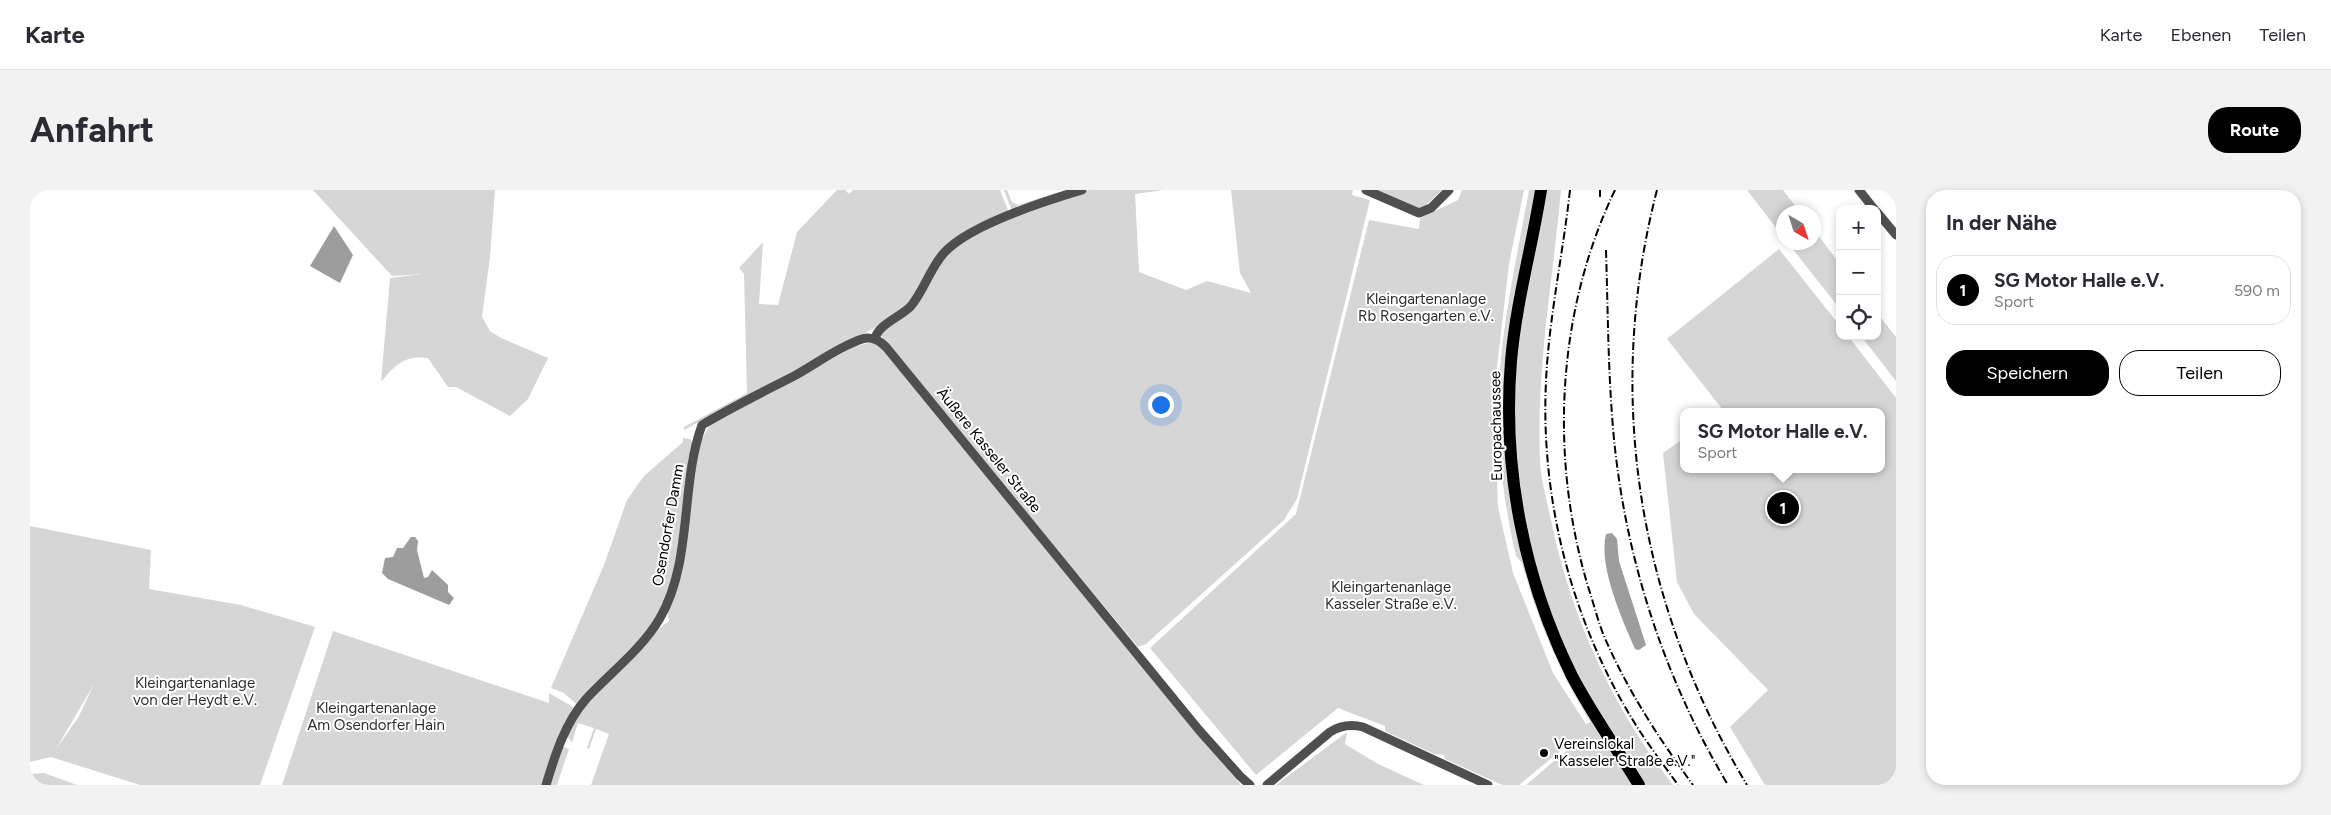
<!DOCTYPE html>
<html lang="de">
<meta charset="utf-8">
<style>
body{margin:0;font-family:Figtree,sans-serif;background:#f2f2f3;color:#2b2b33}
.controls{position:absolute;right:15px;top:15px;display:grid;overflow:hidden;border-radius:10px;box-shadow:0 2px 8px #0003}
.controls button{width:45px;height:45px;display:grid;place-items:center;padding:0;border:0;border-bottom:1px solid #e1e1e2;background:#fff;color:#2b2b33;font:25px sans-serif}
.compass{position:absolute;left:1746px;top:15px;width:45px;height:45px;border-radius:50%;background:#fff;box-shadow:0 2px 8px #0003;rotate:141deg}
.you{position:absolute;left:1130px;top:214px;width:18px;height:18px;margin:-12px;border:4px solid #fff;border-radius:50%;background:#1a73e8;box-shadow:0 0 0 8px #1a73e833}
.badge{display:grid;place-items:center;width:32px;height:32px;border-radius:50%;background:#000;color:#fff;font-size:16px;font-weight:700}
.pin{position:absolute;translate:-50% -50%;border:2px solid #fff;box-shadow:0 1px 5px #0006}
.popup{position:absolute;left:1650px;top:218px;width:205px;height:65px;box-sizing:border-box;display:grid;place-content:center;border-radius:10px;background:#fff;filter:drop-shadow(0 1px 4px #0005);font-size:16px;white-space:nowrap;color:#7c7c81}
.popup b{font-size:19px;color:#2b2b33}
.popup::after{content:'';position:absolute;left:50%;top:100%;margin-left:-10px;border:10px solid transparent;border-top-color:#fff}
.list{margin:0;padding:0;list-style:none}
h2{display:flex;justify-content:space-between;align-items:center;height:65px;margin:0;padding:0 20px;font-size:21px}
h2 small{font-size:16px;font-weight:400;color:#7c7c81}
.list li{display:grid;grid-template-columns:32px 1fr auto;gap:15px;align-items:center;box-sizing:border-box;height:70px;margin:0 10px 10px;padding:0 10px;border:1px solid #e1e1e2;border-radius:20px}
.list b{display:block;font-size:19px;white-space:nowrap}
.list p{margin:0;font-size:16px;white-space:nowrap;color:#7c7c81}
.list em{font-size:16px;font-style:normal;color:#7c7c81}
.actions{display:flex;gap:10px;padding:15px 20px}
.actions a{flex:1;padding:11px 0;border:1px solid #000;border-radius:20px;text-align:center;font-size:18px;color:#000}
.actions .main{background:#000;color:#fff}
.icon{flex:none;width:28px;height:28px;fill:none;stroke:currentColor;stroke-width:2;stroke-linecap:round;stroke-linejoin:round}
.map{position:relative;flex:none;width:1866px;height:595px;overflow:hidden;border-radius:20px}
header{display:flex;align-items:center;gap:30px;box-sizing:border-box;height:70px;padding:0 25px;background:#fff;border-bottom:1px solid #e1e1e2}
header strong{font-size:24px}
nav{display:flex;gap:28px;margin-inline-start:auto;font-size:18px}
.intro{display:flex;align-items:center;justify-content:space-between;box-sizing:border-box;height:120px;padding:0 30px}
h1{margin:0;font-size:35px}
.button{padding:12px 22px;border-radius:20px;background:#000;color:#fff;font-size:18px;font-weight:700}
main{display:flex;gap:30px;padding:0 30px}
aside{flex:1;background:#fff;border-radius:20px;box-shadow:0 2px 8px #0003}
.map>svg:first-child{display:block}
.green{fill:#d6d6d6;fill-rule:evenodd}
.water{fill:#9d9d9d}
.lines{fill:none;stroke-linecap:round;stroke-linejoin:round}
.primary-casing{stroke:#dbdbdb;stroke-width:14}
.street{stroke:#4f4f4f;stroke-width:9}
.primary{stroke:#000;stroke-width:12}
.rail{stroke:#000;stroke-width:2;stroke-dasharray:8 2.5 1 2.5;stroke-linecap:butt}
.poi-dot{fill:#000;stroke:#fff;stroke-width:2}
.labels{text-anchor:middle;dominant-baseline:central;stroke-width:4;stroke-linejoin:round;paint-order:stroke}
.park-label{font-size:15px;fill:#2d2d2d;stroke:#fff}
.street-label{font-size:15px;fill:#000;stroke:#fff}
.poi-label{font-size:15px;fill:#000;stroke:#fff;text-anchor:start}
</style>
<header>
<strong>Karte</strong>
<nav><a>Karte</a><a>Ebenen</a><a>Teilen</a></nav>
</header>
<div class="intro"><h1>Anfahrt</h1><a class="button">Route</a></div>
<main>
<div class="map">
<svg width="1866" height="595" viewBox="0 0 1866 595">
<rect width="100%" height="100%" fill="#fff"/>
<g class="green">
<path d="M283 0H465L460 67 452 127 460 141 471 148 518 168 498 209 480 226 426 197H418L398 168C374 165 365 175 351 192L360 88 392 84 362 86Z"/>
<polygon points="807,0 815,0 819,4 823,0 970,0 978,20 977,23 927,48 877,116 848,136 654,240 654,237 717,203 714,84 709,78 733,52 729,114 748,115 767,42"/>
<polygon points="974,0 977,0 982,12 988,15 1035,0 1041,0 983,20 981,19"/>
<polygon points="1060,0 1134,0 1105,4 1109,82 1156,100 1177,91 1221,103 1210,83 1201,0 1323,0 1322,5 1340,10 1267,309 1254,330 1116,454 1108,457 852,147 851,143 867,130 919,61 947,43 1018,13"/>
<polygon points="1342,0 1412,0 1393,18 1387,18"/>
<path d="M1432 0H1494L1479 74 1464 202 1468 317 1483 383 1523 483 1556 534 1560 532C1530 481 1508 429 1492 373L1486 366C1475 319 1468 267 1468 219 1469 145 1486 72 1499 0H1507L1476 190 1505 406 1605 595H1496L1537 560 1535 557 1489 595H1472L1415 569 1414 565 1404 564 1355 541V536L1308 518 1226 585 1120 458 1266 324 1339 30 1389 39 1390 28 1428 10Z"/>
<path d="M1515 0H1531C1523 90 1506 180 1510 271 1511 290 1517 311 1521 330 1541 427 1582 517 1643 595H1614L1556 504 1520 425 1491 319 1483 211 1490 127Z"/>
<polygon points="1717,0 1753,0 1770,22 1754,22 1753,47"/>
<polygon points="1784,40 1810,74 1810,119 1758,53 1784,52"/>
<polygon points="1749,59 1810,136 1810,146 1818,146 1866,208 1866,595 1735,595 1700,537 1738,500 1664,424 1647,392 1633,263 1654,248 1654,279 1852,279 1852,222 1692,222 1693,220 1637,149"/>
<polygon points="1847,123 1866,147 1866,191 1831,146 1847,146"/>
<polygon points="843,152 851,157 1211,595 561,595 579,544 566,539 559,559 557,558 564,538 548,533 542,553 537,546 552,518 623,443 639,431 637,420 669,255 681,233 826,156"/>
<path d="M653 248 660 249 663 254 658 269 659 277C653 320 652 376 633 416 616 454 578 484 549 514L545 513 534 503 521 498 574 375 597 310 614 286 653 252Z"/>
<path d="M0 336 121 360 119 399 211 415 285 437 230 595H110L21 567 0 572ZM64 494 48 528 26 559Z"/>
<polygon points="303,441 519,513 519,503 543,517 545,519 514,595 252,595"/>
<polygon points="1317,542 1315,554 1348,574 1394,595 1246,595"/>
<polygon points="534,557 539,559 527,595 518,595 530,559"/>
<polygon points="14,583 47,595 0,595 0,584"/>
</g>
<g class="water">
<polygon points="304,36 323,65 310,93 280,76"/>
<path d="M1582 343 1587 349 1589 371 1616 455 1609 460 1605 459C1592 429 1568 376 1576 344Z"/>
<polygon points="381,347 385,347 388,351 387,360 394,388 398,387 402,380 418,395 418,402 424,408 419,415 358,389 352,383 355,368 363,367 367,358 373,358"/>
</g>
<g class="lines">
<defs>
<path id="primary" d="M1511 0C1502 57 1486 113 1481 171 1472 279 1494 389 1542 486 1562 524 1587 559 1609 595"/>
</defs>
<use href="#primary" class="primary-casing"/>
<g class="street">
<polyline points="1336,0 1389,23 1401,18 1419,0"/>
<polyline points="1829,0 1844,19"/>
<polyline points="1847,22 1866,45"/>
<path d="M845 149C848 134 871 127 881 116 894 100 900 79 913 64 938 35 1015 11 1052 0"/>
<path d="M516 595C525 565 535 533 556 509 580 483 612 459 630 428 663 371 650 295 672 235 702 217 733 202 764 186 786 174 808 157 832 149 842 146 849 150 856 157L1169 540 1210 586 1220 595"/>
<path d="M1237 595 1300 542C1311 535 1321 534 1333 537L1458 595"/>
</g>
<use href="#primary" class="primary"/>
<g class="rail">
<path d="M1540 0C1533 64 1519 127 1516 191 1510 314 1544 440 1611 543 1623 561 1636 578 1648 595"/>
<polyline points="1570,0 1570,7"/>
<path d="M1585 0C1525 125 1519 275 1561 406 1566 422 1570 438 1577 453 1600 504 1630 550 1663 595"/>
<path d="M1627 0C1574 205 1608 414 1717 595"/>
<path d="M1576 60C1578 123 1578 186 1584 249 1596 371 1635 490 1698 595"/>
</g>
</g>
<circle class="poi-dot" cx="1514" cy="563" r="5"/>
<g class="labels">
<g class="park-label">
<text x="1396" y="109">Kleingartenanlage<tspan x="1396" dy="17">Rb Rosengarten e.V.</tspan></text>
<text x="1361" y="397">Kleingartenanlage<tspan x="1361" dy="17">Kasseler Straße e.V.</tspan></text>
<text x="165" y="493">Kleingartenanlage<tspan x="165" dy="17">von der Heydt e.V.</tspan></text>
<text x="346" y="518">Kleingartenanlage<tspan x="346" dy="17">Am Osendorfer Hain</tspan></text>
</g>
<g class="street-label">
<text transform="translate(1466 236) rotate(-91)">Europachaussee</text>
<text transform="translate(959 260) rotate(51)">Äußere Kasseler Straße</text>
<text transform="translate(638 335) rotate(-80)">Osendorfer Damm</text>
</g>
<g class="poi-label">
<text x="1524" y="554">Vereinslokal<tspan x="1524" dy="17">"Kasseler Straße e.V."</tspan></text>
</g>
</g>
</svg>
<div class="controls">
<button>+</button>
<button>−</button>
<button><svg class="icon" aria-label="locate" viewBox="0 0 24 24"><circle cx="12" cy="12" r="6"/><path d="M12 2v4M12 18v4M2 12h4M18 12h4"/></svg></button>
</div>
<svg class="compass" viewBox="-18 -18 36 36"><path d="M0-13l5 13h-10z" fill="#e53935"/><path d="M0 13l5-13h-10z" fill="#7c7c81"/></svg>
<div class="you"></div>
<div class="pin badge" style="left:1753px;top:318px">1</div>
<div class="popup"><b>SG Motor Halle e.V.</b>Sport</div>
</div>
<aside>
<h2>In der Nähe<small></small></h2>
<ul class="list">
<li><span class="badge">1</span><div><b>SG Motor Halle e.V.</b><p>Sport</p></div><em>590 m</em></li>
</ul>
<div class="actions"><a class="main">Speichern</a><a>Teilen</a></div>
</aside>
</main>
